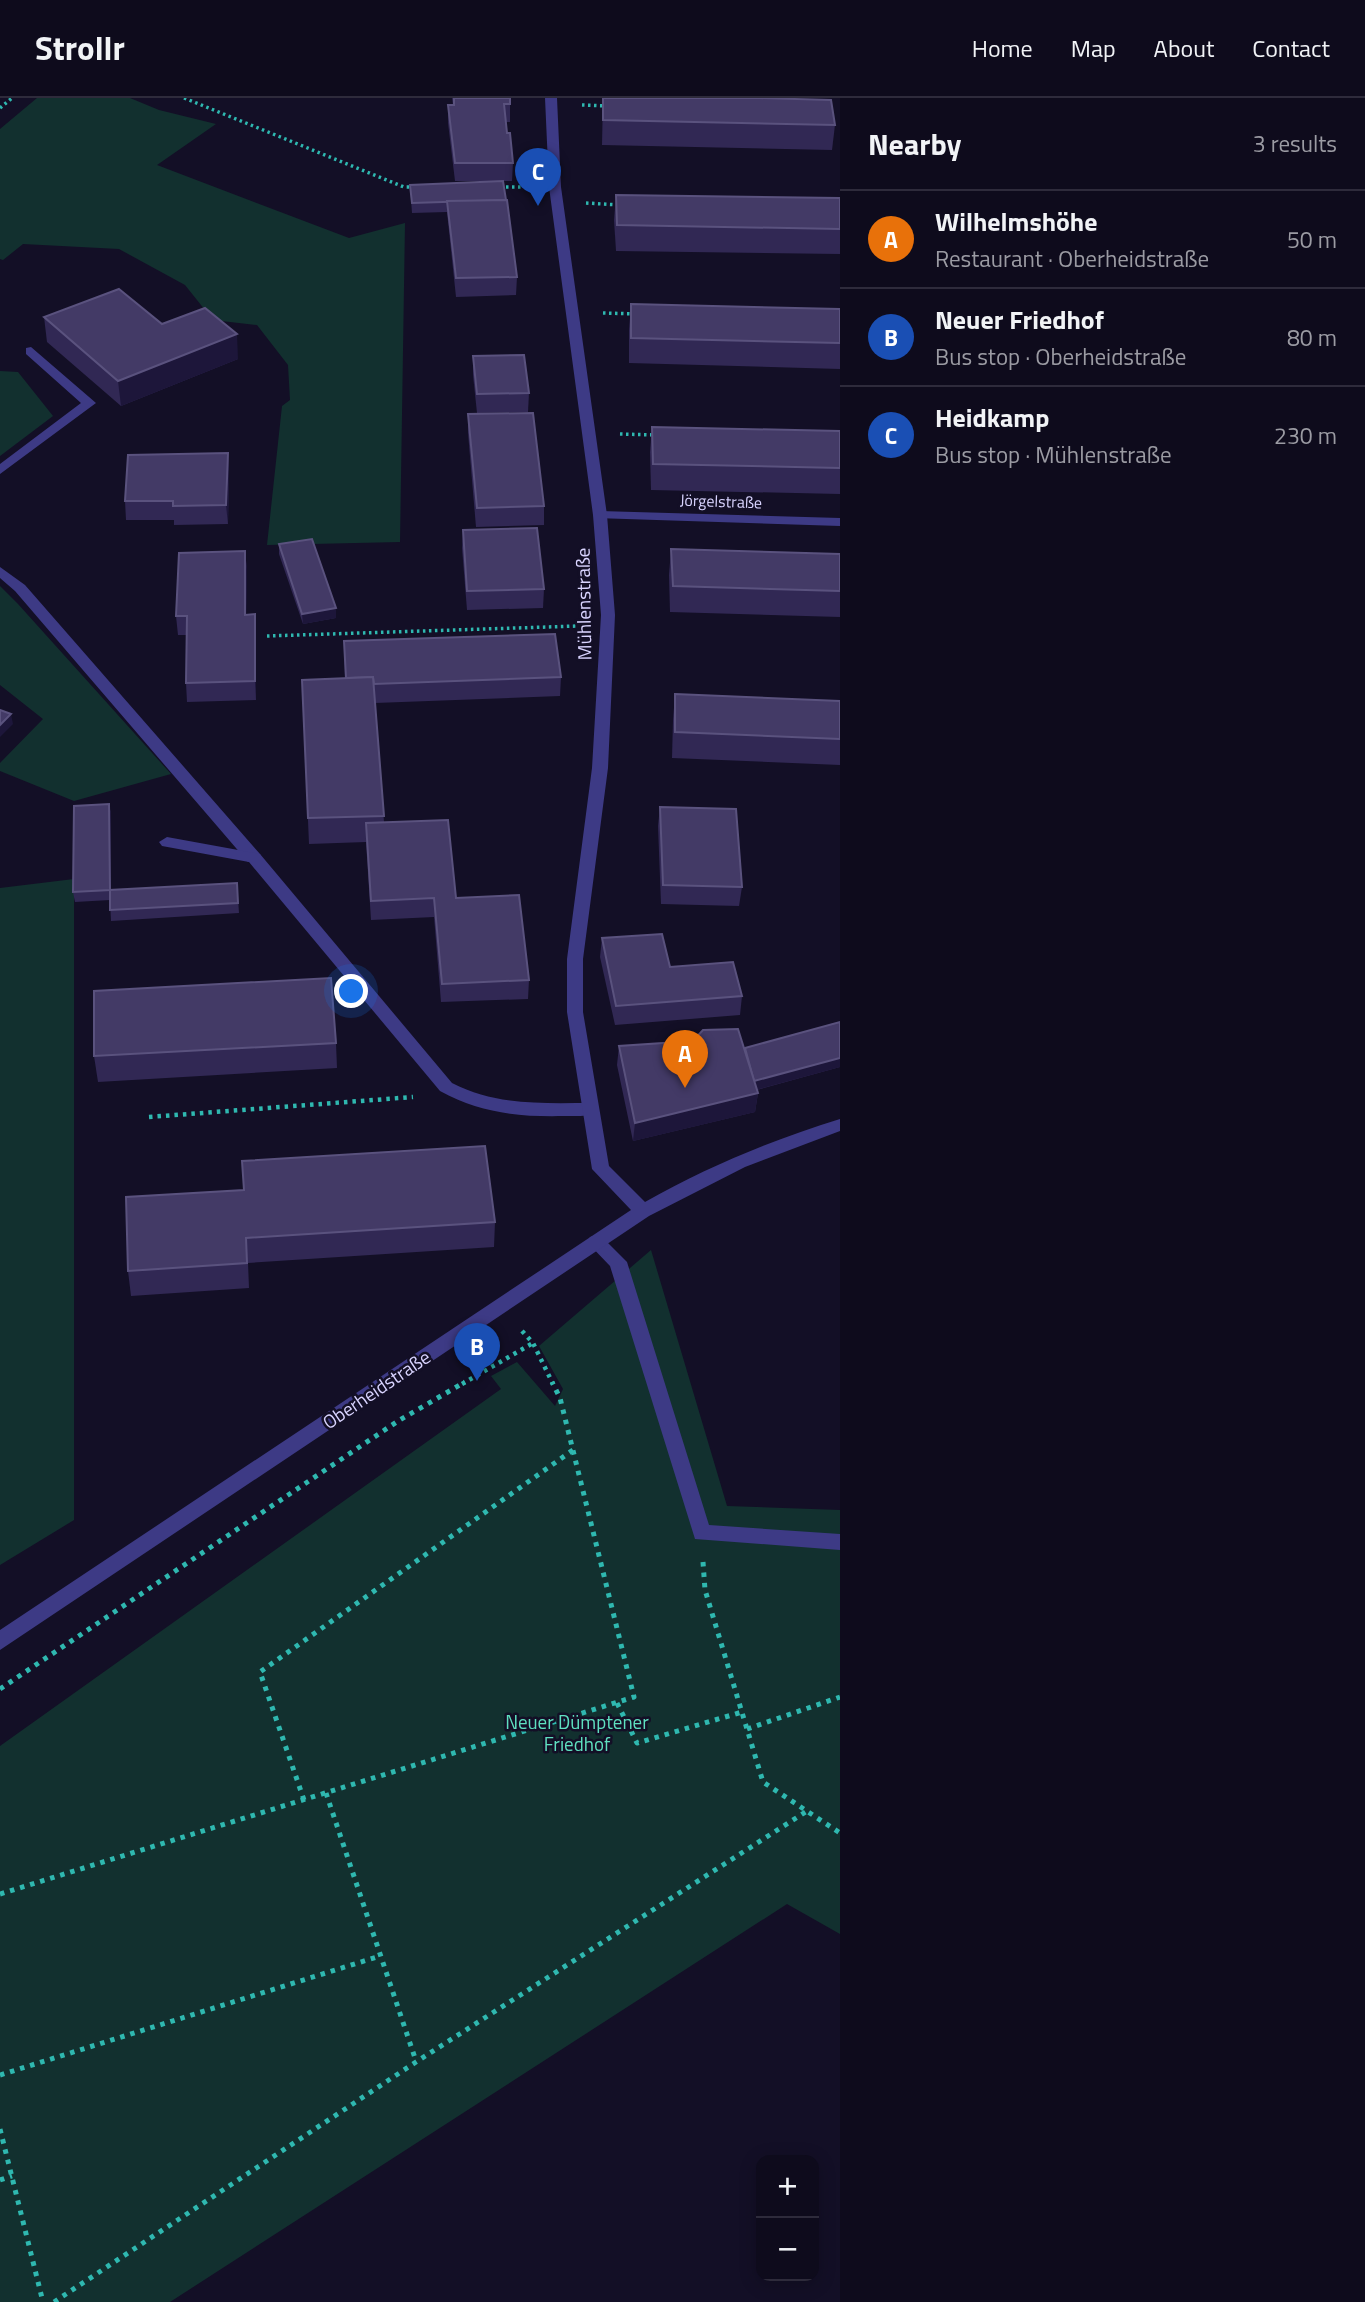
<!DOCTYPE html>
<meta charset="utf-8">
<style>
body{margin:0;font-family:"Titillium Web",sans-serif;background:#1c1929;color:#f1f3f6}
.controls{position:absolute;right:21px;bottom:21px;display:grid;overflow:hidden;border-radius:14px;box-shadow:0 4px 18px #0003}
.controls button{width:63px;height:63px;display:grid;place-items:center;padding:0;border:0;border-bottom:2px solid #2e2b3b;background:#0e0b1c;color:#f1f3f6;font:35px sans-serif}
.you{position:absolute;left:352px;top:894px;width:24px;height:24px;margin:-18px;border:5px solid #fff;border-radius:50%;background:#1a73e8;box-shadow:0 0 0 10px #1a73e833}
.badge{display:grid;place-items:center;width:46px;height:46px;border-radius:50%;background:#0b8043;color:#fff;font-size:23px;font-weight:700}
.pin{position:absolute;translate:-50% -58px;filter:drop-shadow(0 2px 4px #0008)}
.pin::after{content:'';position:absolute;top:37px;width:24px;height:21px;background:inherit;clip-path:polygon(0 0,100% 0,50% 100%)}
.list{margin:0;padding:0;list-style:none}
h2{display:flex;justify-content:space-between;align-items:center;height:91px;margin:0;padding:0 28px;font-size:30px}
h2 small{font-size:23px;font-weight:400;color:#9b9ba3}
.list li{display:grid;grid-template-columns:46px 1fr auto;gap:21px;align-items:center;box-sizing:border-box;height:98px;padding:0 28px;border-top:2px solid #2e2b3b}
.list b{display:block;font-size:26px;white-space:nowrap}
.list p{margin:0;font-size:23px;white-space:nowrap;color:#9b9ba3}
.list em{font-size:23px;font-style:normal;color:#9b9ba3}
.map{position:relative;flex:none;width:840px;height:2204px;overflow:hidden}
header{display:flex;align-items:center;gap:42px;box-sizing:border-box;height:98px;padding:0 35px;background:#0e0b1c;border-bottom:2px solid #2e2b3b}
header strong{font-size:33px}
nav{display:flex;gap:38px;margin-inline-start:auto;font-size:24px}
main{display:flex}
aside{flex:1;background:#0e0b1c}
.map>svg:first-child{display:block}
.green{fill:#12302f}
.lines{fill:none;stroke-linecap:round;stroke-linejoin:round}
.path-far2{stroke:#2fb8b0;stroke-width:3.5;stroke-dasharray:2.5 3.5;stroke-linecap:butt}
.path-far1{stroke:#2fb8b0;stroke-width:4.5;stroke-dasharray:3.5 5;stroke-linecap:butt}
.path{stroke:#2fb8b0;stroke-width:5;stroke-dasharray:4.5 6;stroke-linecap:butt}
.service{fill:#3d3a85;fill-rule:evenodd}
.minor{fill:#3d3a85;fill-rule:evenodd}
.tertiary{fill:#3d3a85;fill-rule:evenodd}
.wall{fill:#312854}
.shaded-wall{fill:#1d163a}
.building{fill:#433a66;stroke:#5a527e;stroke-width:2}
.labels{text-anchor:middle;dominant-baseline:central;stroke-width:5;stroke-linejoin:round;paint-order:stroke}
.far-street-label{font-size:16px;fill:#d9d4ff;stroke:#130f26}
.street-label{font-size:19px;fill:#d9d4ff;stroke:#130f26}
.park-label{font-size:19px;fill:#5fe0c0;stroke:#130f26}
</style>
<header>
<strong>Strollr</strong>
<nav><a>Home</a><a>Map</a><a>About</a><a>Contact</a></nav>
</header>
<main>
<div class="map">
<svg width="840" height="2204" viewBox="0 0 840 2204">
<rect width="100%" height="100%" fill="#130f26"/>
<g class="green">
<polygon points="37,0 130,0 159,12 216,26 157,67 349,140 405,125 400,444 267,447 282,308 290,302 288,267 257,227 213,222 185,187 119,151 23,146 3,162 0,161 0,31"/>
<polygon points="0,273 18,274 53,318 0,358"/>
<polygon points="0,488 18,506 171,676 74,703 0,673 0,665 43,621 0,587"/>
<polygon points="74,781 74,1422 0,1467 0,790"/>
<polygon points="651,1152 727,1408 840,1412 840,1836 787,1806 170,2204 0,2204 0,1648 501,1291 491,1278 517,1264 555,1308 563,1291 539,1248"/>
</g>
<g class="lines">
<g class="path-far2">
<polyline points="184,0 404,89 414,89"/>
<polyline points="582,7 608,8"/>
<polyline points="0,10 12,0"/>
<polyline points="500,89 526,89"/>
<polyline points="586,105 619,107"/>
<polyline points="603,215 636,216"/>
<polyline points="620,336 657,337"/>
<polyline points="267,538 578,528"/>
</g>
<g class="path-far1">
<polyline points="149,1019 413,999"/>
<polyline points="522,1233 533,1245 553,1286"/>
<polyline points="462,1286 533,1245"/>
</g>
<g class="path">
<polyline points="703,1464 705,1492 763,1684 840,1735"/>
<polyline points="0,1591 398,1323 465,1284"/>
<polyline points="617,1605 637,1645 742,1614"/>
<polyline points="747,1631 840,1599"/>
<polyline points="326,1695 416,1963"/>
<polyline points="304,1702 260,1574 573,1352"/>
<polyline points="0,1796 634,1599 560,1300 552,1284"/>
<polyline points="0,1977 380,1858"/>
<polyline points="0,2031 43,2204"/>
<polyline points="0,2082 12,2078"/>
<polyline points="54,2204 416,1964 807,1713"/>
</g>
<g class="service">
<polygon points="31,249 96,305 0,376 0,366 81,305 26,256 26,250"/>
<polygon points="0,469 25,487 260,756 262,760 260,764 248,764 15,493 0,480"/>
<polygon points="596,1137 602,1139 627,1164 709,1427 840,1436 840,1452 695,1441 610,1168 587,1144 590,1139"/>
</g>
<g class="minor">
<polygon points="600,413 840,420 840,428 595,420 593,417"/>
<path d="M167 739 260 756 452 985C497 1008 541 1005 591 1005L599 1011 597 1015C586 1019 575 1018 564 1018 519 1019 480 1015 440 993L249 764 162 748 159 744Z"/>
</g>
<path class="tertiary" d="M545 0H557L561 89 607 417 615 517 608 670 583 861V914L609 1068 645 1104C707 1069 772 1042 840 1021V1033L745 1069 649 1118 0 1552V1532L631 1112 592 1071 567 914V861L592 670 601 517 593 417 549 89Z"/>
</g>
<g class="wall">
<polygon points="452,0 510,0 510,24 506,24 507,35 513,65 512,83 455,83 448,25 448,7 453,7"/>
<polygon points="603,0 835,27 832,52 602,47"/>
<polygon points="503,83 517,179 516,197 456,199 447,114 412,115 410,87"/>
<polygon points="616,97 840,100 840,156 616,153 614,122"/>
<polygon points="631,206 840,211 840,271 629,265 629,232"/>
<polygon points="44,219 162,226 238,261 121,308 47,244"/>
<polygon points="473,258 529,295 528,314 477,315 473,277"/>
<polygon points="468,316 544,408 544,427 476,429 468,335"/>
<polygon points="652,329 840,333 840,396 651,392 650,354"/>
<polygon points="228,355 229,374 228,426 174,427 174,422 126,422 125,403"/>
<polygon points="463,432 544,491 543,510 467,512 462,450"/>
<polygon points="279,446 336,510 336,520 303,526 279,456"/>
<polygon points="671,451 840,456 840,519 670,514 669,477"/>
<polygon points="245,453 247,472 246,517 255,516 256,536 256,602 187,604 186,585 187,537 178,537 176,518"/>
<polygon points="344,543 561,579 560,598 375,605 384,724 456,800 529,882 528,901 441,904 434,819 371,822 366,744 309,746 302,582 345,580"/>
<polygon points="675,596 840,603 840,667 672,660 673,622"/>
<polygon points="109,706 111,716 111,792 237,785 239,815 111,823 110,802 75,804 73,794"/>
<polygon points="660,709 742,789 739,808 661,806 658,728"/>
<polygon points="602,840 742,898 740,917 615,927 600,859"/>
<polygon points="840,924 840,969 757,992 758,995 755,1014 633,1043 617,967 619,948 745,953 745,950"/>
<polygon points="336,945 337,970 98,984 94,958"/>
<polygon points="126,1099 495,1124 494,1149 248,1165 249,1190 131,1198 128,1173"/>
</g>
<g class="shaded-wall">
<polygon points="237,236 238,261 121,308 118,283"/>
<polygon points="228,355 229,374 228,426 226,407"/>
<polygon points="245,453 247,472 246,536 245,517"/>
<polygon points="336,510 336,520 303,526 302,516"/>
<polygon points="255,516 256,536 256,602 255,583"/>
<polygon points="11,616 13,626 0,639 0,627"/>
<polygon points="109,706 111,716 111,802 110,792"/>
<polygon points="840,960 840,969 752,993 753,983"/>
<polygon points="758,995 755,1014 633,1043 635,1025"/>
</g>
<g class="building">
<polygon points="454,0 510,0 510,6 504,6 507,35 510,35 513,65 455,65 448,7 454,7"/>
<polygon points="603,0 759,0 831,2 835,27 603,22"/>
<polygon points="503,83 506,102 412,105 410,87"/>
<polygon points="616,97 840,100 840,131 617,127"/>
<polygon points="507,102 517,179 456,180 447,103"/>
<polygon points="119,191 162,226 205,210 237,236 118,283 44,219"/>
<polygon points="631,206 840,211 840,245 631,240"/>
<polygon points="524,257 529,295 477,296 473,258"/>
<polygon points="533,315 544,408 477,410 468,316"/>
<polygon points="652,329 840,333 840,370 653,366"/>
<polygon points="228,355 226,407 173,408 173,403 125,403 128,357"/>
<polygon points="537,430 544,491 467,493 463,432"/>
<polygon points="312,441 336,510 302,516 279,446"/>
<polygon points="671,451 840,456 840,493 673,488"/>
<polygon points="245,453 245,517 255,516 255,583 186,585 187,518 176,518 179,455"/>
<polygon points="555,536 561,579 374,586 373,579 346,580 344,543"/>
<polygon points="373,579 384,718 308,720 302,582"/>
<polygon points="675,596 840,603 840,641 675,634"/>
<polygon points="0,612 11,616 0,627"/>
<polygon points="109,706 110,792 73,794 74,708"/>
<polygon points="660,709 736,711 742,789 663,787"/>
<polygon points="448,722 456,800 519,797 529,882 442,886 434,800 371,803 366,725"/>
<polygon points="237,785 238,805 110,812 110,792"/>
<polygon points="662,836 670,869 733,864 742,898 616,908 602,840"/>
<polygon points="331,880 336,945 94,958 94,893"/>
<polygon points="840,924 840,960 754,983 745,950"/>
<polygon points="738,931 758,995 635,1025 619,948 693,943 703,932"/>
<polygon points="485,1048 495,1124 246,1140 247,1165 128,1173 126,1099 244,1092 242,1063"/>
</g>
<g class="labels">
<g class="far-street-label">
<text transform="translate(721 403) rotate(2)">Jörgelstraße</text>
</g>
<g class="street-label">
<text transform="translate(583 506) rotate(-91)">Mühlenstraße</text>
<text transform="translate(376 1291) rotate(-34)">Oberheidstraße</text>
</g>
<g class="park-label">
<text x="577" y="1623">Neuer Dümptener<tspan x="577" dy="22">Friedhof</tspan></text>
</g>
</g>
</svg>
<div class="controls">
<button>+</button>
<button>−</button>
</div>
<div class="you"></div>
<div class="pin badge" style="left:685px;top:990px;background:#e8710a">A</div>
<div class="pin badge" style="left:477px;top:1283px;background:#1a4fb4">B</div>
<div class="pin badge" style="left:538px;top:108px;background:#1a4fb4">C</div>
</div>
<aside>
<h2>Nearby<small>3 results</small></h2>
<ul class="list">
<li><span class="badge" style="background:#e8710a">A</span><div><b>Wilhelmshöhe</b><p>Restaurant · Oberheidstraße</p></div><em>50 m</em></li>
<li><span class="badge" style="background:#1a4fb4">B</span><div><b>Neuer Friedhof</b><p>Bus stop · Oberheidstraße</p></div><em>80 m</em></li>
<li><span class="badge" style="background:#1a4fb4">C</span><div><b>Heidkamp</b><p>Bus stop · Mühlenstraße</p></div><em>230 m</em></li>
</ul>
</aside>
</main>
